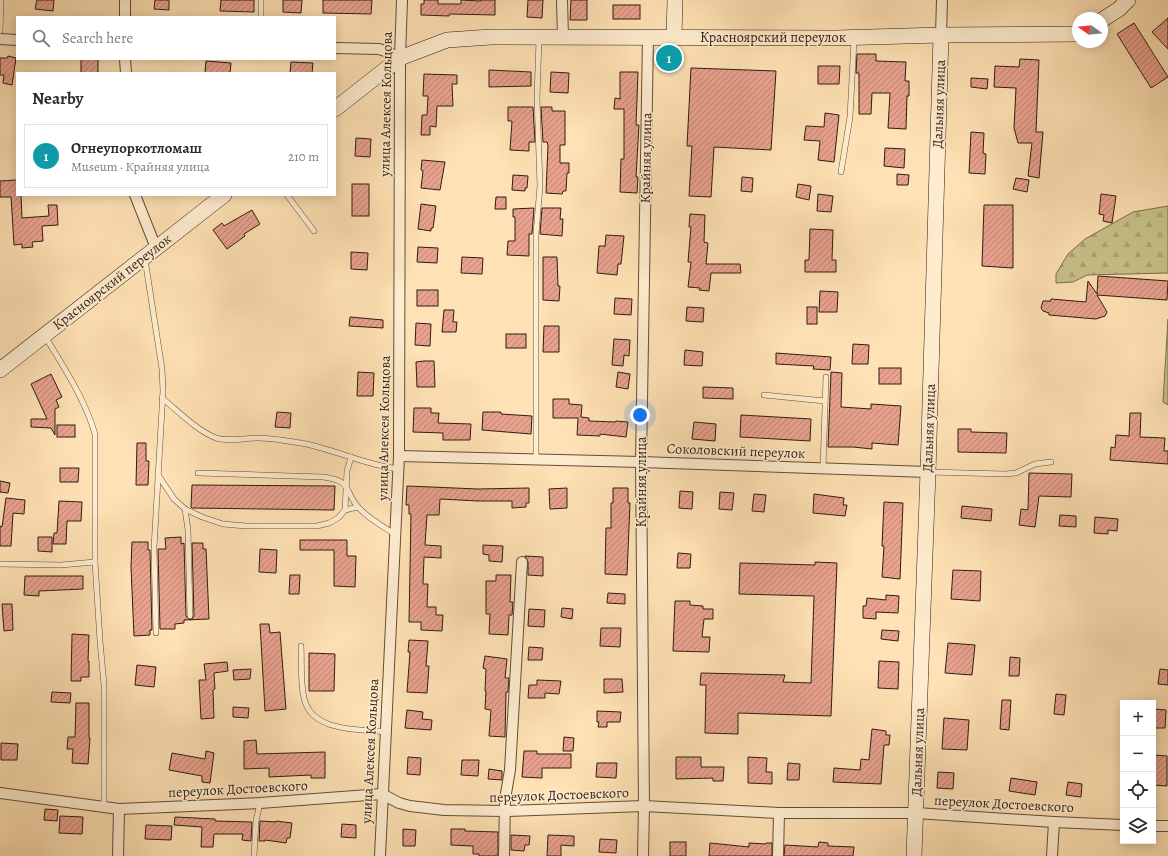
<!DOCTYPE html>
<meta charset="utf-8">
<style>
body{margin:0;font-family:Alegreya,serif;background:#f7f7f7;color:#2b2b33}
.controls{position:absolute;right:12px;bottom:12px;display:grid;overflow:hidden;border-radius:0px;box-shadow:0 2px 10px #0003}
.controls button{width:36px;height:36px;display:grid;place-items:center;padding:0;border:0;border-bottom:1px solid #e1e1e2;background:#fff;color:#2b2b33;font:20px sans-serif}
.compass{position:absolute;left:1072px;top:12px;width:36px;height:36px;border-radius:50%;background:#fff;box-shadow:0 2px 10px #0003;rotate:284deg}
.you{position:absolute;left:640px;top:415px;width:14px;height:14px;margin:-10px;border:3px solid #fff;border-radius:50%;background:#1a73e8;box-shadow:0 0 0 6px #1a73e833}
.badge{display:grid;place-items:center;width:26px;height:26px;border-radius:50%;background:#0b8043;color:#fff;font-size:13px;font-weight:700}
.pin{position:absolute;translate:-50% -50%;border:2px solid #fff;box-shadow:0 1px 4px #0006}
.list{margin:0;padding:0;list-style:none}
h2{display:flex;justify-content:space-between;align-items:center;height:52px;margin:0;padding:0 16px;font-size:17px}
h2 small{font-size:13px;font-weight:400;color:#7c7c81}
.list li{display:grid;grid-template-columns:26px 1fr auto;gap:12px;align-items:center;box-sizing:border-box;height:64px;margin:0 8px 8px;padding:0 8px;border:1px solid #e1e1e2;border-radius:0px}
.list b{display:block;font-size:15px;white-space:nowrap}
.list p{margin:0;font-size:13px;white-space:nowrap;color:#7c7c81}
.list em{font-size:13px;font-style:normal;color:#7c7c81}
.icon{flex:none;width:22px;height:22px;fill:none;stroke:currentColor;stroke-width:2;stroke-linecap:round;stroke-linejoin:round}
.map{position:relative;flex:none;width:1168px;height:856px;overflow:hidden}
.search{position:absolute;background:#fff;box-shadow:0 2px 10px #0003;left:16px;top:16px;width:320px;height:44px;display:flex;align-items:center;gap:10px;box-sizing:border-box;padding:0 14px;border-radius:0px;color:#7c7c81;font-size:15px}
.panel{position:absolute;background:#fff;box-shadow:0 2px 10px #0003;left:16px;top:72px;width:320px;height:124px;border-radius:0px}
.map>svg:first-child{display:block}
.forest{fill:url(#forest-firs);stroke:#7b6e4d}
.building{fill:url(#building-hatch);stroke:#2f1c12}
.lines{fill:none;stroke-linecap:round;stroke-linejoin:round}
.service-casing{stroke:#634d3a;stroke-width:6}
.minor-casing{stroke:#634d3a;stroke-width:12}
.secondary-casing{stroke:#2f1c12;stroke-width:16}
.service{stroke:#feecce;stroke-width:5}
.minor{stroke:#feecce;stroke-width:10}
.secondary{stroke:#feecce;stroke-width:15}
.labels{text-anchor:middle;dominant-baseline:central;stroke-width:3;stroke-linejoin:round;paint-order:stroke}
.street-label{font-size:14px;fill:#2f1c12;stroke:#feecce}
</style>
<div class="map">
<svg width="1168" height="856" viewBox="0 0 1168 856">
<defs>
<pattern id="forest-firs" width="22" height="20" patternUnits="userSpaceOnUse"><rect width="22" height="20" fill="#c7c188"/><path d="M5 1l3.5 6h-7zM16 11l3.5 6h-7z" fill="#aba574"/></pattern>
<pattern id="building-hatch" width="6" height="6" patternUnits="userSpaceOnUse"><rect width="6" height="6" fill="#e9a28e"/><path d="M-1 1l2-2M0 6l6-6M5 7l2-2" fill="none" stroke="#bd8373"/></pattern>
</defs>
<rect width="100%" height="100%" fill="#fee1b4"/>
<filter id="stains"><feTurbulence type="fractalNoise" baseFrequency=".005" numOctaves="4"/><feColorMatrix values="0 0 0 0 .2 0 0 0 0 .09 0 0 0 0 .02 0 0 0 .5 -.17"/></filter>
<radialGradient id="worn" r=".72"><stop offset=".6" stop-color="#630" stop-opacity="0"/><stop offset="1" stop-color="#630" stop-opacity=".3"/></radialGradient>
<g class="forest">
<polygon points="1168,206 1168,273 1087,275 1073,282 1056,283 1056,274 1068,254 1085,239 1133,212"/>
<polygon points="1168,319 1168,405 1163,402"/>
</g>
<g class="building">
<polygon points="37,0 54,0 53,11 35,9"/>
<polygon points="155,0 169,0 169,10 154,9"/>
<polygon points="221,0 254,0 254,12 220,11"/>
<polygon points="283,0 302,0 301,13 283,12"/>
<polygon points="323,0 372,0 371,14 323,13"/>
<polygon points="424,0 438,0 438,4 461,4 461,0 481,1 481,0 495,0 495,15 450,14 449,16 421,15 421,4 424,4"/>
<polygon points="528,0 543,0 542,18 527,17"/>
<polygon points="571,0 587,0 587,20 570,20"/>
<rect x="613" y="5" width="27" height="14"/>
<polygon points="1168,18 1168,49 1152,32"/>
<polygon points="1134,23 1168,77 1151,88 1117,34"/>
<polygon points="857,54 876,54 876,61 906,62 905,81 909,81 909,96 907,96 906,129 888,128 890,93 872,93 871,114 859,114 859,73 856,73"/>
<polygon points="8,56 16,58 12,85 3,83 4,75 0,75 0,58 7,58"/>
<rect x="81" y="59" width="17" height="14"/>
<polygon points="1020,59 1039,60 1036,132 1043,132 1039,178 1028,176 1032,143 1018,143 1014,128 1016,88 994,87 995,66 1019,67"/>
<polygon points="206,61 231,63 230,73 205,73"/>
<polygon points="291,62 313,63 312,73 290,73"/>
<polygon points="818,66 840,66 839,84 818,84"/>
<polygon points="691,68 776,71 771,150 714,147 711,197 689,196 692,146 687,146"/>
<polygon points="489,70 531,72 531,86 489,87"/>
<polygon points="551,72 569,73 568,93 550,92"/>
<polygon points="620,72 638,72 636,125 639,125 636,177 638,177 637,193 620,192 621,159 624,159 624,109 614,109 615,98 620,99"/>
<polygon points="424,74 457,75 457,84 452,84 453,106 437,106 436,127 430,126 430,135 421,135 422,115 427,115 428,96 423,96"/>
<polygon points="971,78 988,79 987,89 971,87"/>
<polygon points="508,107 533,107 535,142 529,142 529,151 510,150 512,121 508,121"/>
<polygon points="541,107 552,107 552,111 565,111 565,145 560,145 560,163 569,163 569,173 567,173 566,191 563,191 562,194 546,193 548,145 547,142 543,142"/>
<polygon points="825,113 839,115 834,162 818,160 820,141 804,140 806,126 824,127"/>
<polygon points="971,132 984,133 983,153 986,154 985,174 969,173"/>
<polygon points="356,138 371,139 370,157 355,156"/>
<polygon points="885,148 905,149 904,168 884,166"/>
<polygon points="422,160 445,162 440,190 421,188 423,171 421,170"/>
<polygon points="897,174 909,175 908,185 897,185"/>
<polygon points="513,175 528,176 527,188 525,188 525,191 512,190"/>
<polygon points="742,177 753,178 752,192 741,191"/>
<polygon points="1016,178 1029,180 1027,192 1013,189"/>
<polygon points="17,180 17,195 21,195 22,218 49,216 48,205 57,205 58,225 42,226 43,241 32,242 33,247 22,248 22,244 14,245 11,197 0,197 0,181"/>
<rect x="352" y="184" width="17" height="32"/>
<polygon points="798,184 811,186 809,200 796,197"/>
<polygon points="818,194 833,196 831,212 817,211"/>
<polygon points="1101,194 1116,196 1112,223 1103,221 1104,215 1099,214"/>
<polygon points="496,197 506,197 506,209 495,209"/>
<polygon points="421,204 436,206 433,228 431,228 431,231 418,229"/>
<polygon points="984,205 1013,205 1013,268 982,266"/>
<polygon points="534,208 532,234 529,234 529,256 507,255 508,241 515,241 515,217 513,217 513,209"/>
<polygon points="542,208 561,208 560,219 563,219 562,236 540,234"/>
<polygon points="252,210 260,224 244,234 245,236 227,249 213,230 222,223 224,226"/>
<polygon points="690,214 705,215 704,242 708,243 706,264 740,264 741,273 711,273 709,291 699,290 700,288 688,287 691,262 688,262 691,227 689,227"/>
<polygon points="810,229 833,230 832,260 836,260 836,272 805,272 805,260 809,260"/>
<polygon points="606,235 624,236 621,264 618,264 617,275 597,273 599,246 605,246"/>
<polygon points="418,247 438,248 437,263 417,262"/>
<polygon points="351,252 368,253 367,270 351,269"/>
<polygon points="462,257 483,258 482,274 461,273"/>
<polygon points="543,257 557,257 558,286 560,286 559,301 543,300"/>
<polygon points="1098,276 1168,281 1167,300 1097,295 1107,312 1105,316 1096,319 1049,315 1049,313 1043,311 1041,308 1043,301 1051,301 1051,299 1086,302 1088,281 1097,294"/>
<rect x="417" y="290" width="21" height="16"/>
<polygon points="820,291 838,292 837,312 819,312"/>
<polygon points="615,298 632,299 631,315 614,314"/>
<polygon points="687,307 704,308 703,322 686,321"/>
<rect x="807" y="307" width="10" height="17"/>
<polygon points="444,310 454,310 453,322 457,322 456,332 442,332"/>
<polygon points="350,317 383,320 383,328 349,326"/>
<polygon points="416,323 431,324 430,346 415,345"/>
<polygon points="544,326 559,326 559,352 543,352"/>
<rect x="506" y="334" width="20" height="14"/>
<polygon points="614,339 630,340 629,356 624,355 623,366 612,365"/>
<polygon points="853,344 869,345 868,364 852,364"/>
<polygon points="685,350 703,352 702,366 684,365"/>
<polygon points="776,353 831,357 830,370 813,369 814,366 776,364"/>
<polygon points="424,361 434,361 435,387 417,387 416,362"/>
<rect x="879" y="368" width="22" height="16"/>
<polygon points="358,372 374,373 373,396 357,396"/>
<polygon points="618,372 630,374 628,389 616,387"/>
<polygon points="831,372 842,373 841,407 871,409 871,404 901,406 898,445 872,443 872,449 853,447 828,447"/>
<polygon points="51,374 62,397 56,400 59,407 55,409 55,435 51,428 31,427 31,419 47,419 31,384"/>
<polygon points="703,387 733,388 733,399 703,398"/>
<polygon points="553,399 569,399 569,404 582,405 581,417 589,418 589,421 615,422 616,421 628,422 626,437 600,434 600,436 577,435 578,418 553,418"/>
<polygon points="414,408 431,408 431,413 439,413 438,423 471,424 470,440 443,440 443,433 413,432"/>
<polygon points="277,412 291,413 290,428 275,427"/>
<polygon points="483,412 501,412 501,414 532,416 531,434 482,430"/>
<polygon points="1130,413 1141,413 1140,437 1165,438 1164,451 1168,451 1168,464 1110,460 1111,447 1115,448 1116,435 1129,436"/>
<polygon points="741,415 811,419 810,441 740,437"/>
<polygon points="694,422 716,424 715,441 692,439"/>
<rect x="57" y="425" width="18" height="12"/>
<polygon points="958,429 971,429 971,432 1007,433 1006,453 958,452"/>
<polygon points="137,443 146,443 146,461 149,461 148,485 136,485"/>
<polygon points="60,468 79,468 78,482 60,482"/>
<polygon points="1029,473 1072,474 1071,497 1039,496 1035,527 1019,525 1021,509 1028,510"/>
<polygon points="0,481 10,483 8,493 0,492"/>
<polygon points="192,485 335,486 334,510 192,508 191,507"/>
<polygon points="407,486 478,489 529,488 529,503 526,503 526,507 512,508 512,501 478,501 440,499 439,515 427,515 425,545 441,546 441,558 424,557 423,584 428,584 427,607 436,607 436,615 443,615 442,631 421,630 421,622 409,622 411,514 409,514 409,505 406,505"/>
<polygon points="567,488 567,508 550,509 549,489"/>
<polygon points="613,488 628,488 628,503 630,503 627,575 605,574 606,528 611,528 611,503 613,503"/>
<polygon points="680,491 693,492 692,509 679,508"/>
<polygon points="720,492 734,493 732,510 719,509"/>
<polygon points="754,494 766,495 764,512 752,511"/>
<polygon points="814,494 844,498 843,505 847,505 845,516 813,513"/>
<polygon points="6,498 25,500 24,514 13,513 11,546 0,546 0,526 2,527"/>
<polygon points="59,501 82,502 81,521 67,521 66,544 53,544 54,533 57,533"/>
<polygon points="884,502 903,503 900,579 882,577 884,546 882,546"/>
<polygon points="962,506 992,509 991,521 961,518"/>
<polygon points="1060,515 1076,516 1076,527 1059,526"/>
<polygon points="1095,517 1118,519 1117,531 1108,530 1108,534 1094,533"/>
<polygon points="38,537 52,537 52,552 38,551"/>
<polygon points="181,537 181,544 184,543 186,616 190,620 192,619 194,616 192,543 203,543 203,549 206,549 209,619 184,620 184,623 175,624 175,629 160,629 158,549 166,549 165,538"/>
<polygon points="300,540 347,540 347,556 356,556 355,587 334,586 334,550 300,550"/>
<polygon points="132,542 148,542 148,550 150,550 152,630 150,630 150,635 134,636 131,567"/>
<polygon points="483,545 503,546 502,562 489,561 489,555 483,554"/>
<polygon points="260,549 277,550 276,573 259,572"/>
<polygon points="678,553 691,554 690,568 677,568"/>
<polygon points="525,556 543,557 543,576 528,575 528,562"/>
<polygon points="815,562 837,563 831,716 738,713 738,734 705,733 706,685 700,685 701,673 785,675 783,682 811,683 814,596 739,594 740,563 815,565"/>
<polygon points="953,570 981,571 980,601 951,599"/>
<polygon points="290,575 300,575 299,594 289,594"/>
<polygon points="496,575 511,575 510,602 513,602 512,615 509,615 508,635 489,634 490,614 486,614 486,581 496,581"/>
<polygon points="25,576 83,576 83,589 39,591 39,596 24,595"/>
<polygon points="608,593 625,594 625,604 607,603"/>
<polygon points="886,595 899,596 898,613 876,612 876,619 863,618 863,606 866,606 867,598 886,600"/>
<polygon points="675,601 690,601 690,605 703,606 703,609 713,609 713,619 704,619 702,637 710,637 709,652 673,651"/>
<polygon points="2,604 12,604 13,630 4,631"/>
<polygon points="562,608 573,609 572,619 561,617"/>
<polygon points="529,609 545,610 544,627 528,626"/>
<polygon points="260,624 269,624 270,633 280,632 286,709 265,711"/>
<polygon points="601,628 621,628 620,647 600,646"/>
<polygon points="882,630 899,631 898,641 881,639"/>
<polygon points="72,634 89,635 88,661 89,661 89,677 81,677 81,681 71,681"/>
<polygon points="409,640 428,641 426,666 429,666 427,693 407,692 410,652 408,652"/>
<polygon points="948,643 975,645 972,675 945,673"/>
<polygon points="529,647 543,648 542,660 528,660"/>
<polygon points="309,653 335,654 334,691 309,691"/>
<polygon points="485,656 507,659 505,678 509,678 508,692 506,692 505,737 489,736 491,710 485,709 486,691 485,691 486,669 483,668"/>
<polygon points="1010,657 1020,658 1019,676 1009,676"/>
<polygon points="879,661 899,662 898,689 878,688"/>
<polygon points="227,662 228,671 214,673 215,689 213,690 214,718 201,719 199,680 206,680 204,664"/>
<polygon points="137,665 156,667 154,687 135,685"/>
<polygon points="251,669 250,679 234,680 233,670"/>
<polygon points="1160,669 1168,670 1168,685 1158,684"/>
<polygon points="604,679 622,679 623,692 604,693"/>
<polygon points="537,680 561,681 559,694 545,693 545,698 528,698 529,685 537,685"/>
<polygon points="52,692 71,693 70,703 51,702"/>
<polygon points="1056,694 1066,695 1064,715 1054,714"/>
<polygon points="1002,700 1011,700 1009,730 1000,729"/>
<polygon points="76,703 89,703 89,738 90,738 88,764 72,763 73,749 67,749 68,737 75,737"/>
<polygon points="233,707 249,708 248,718 233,717"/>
<polygon points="1153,709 1166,710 1165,728 1153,728"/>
<polygon points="407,710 423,712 422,719 432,720 431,730 405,728"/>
<polygon points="597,711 621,712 620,722 607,722 607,727 598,727 599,722 597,722"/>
<polygon points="944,718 969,720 967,750 942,749"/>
<polygon points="872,729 886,731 886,735 890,735 889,745 884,745 881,784 833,782 834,768 860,770 861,759 869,760"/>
<polygon points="564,737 574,738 573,751 563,751"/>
<polygon points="256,740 257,754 325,752 325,778 311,778 311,775 269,777 269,768 244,769 244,741"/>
<polygon points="1,743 18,744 17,760 1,760"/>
<polygon points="206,751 214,753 210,783 202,782 202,776 169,770 172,753 205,759"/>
<polygon points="524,751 537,751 537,754 571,754 571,768 542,768 542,778 522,777"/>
<polygon points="1153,755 1167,756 1167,786 1153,785"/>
<polygon points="408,757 421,758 420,775 407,774"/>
<polygon points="676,757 701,757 701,767 724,767 723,781 713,781 713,778 676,779"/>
<polygon points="748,757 767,758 766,772 772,772 772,784 748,783"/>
<polygon points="462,760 479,760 478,776 461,775"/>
<polygon points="597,763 617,763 616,778 596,777"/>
<polygon points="788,763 800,764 799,780 787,780"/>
<polygon points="489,769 502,771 502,780 488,779"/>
<polygon points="938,772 954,773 953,789 937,788"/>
<polygon points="1011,778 1037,782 1035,795 1009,791"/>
<polygon points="1068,782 1082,784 1081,797 1066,795"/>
<polygon points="45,809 58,810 57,821 44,820"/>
<polygon points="60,816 83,817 82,834 59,833"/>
<polygon points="175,817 215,819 215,821 252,822 251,841 242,840 243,834 214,834 213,847 201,847 202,827 174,825"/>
<polygon points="260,821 276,822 276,821 292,823 290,838 287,838 286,843 265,840 265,841 259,841"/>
<polygon points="342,824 356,825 356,838 341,837"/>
<polygon points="146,825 172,826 171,840 145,839"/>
<polygon points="403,829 416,830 415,846 403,846"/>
<polygon points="451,829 465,829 465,831 498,832 498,856 479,856 479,854 473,854 473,846 451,845"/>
<polygon points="511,835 530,836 529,845 525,845 524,851 511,850"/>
<polygon points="548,835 574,836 574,846 561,845 561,856 547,856"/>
<polygon points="600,839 617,840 616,853 599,852"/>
<rect x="670" y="842" width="16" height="14"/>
<polygon points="819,842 828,843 828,846 854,847 853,856 784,856 785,845 818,847"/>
<polygon points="710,843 749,847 749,843 766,844 766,843 772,843 772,856 709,856"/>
</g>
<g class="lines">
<defs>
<g id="service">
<polyline points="261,17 261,0"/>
<polyline points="0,31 1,0"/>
<polyline points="841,172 850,117 854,40"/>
<polyline points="287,195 314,231"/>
<polyline points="145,259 162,369 163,391 154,548 156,633"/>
<path d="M45 336C64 368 85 399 95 434V562L100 641 104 685V807"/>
<polyline points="764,395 825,401"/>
<path d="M162 398C178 411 196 430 216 438 230 442 244 438 258 438 272 438 287 441 301 443 334 449 365 465 398 469"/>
<polyline points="536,459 536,234 540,186 537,97 539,39"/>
<polyline points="823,468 826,377"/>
<polyline points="929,472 1005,474 1016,473 1035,464 1051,462"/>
<path d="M198 473 323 477C354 481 343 491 359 508 369 519 382 526 395 534"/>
<polyline points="158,475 174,499 185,509 202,517 223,524 246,526 317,526 329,523 338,518 345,510 358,507"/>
<polyline points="185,509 188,530 190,616"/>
<polyline points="345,510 347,471 351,457"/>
<polyline points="0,564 61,565 95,562"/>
<path d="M301 646C302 663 300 681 304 698 311 732 358 729 385 732"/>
<polyline points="254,856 256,821 260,803"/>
</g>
<g id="minor">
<polyline points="562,0 563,37"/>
<polyline points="125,17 125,0"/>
<polyline points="941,35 942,0"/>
<polyline points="0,39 17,40"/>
<polyline points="335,48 379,49 388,52 400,58"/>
<polyline points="125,59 126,73"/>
<polyline points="135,195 156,248"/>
<polyline points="399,456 641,462 928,472"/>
<polyline points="0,793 119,809 260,803 382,794 399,803 410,806 444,810 505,811 644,806 779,813 916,813 1054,822 1123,825"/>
<polyline points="1153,826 1168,826"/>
<polyline points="118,856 119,809"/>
<polyline points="380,856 399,456 400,58 402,0"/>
<polyline points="504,856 505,799 510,770 522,562"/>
<polyline points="643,856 644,806 641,462 648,36"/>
<polyline points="778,856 779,813"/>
<polyline points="1052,856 1054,822"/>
</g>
<g id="secondary">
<polyline points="1102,20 1119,9 1128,0"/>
<polyline points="674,36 675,0"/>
<polyline points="335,109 400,58 447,40 491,37 835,38 941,35 1078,34"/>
<polyline points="0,370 224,195"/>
<polyline points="914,856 928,472 941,35"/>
</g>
</defs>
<use href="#service" class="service-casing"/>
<use href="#minor" class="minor-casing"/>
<use href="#secondary" class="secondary-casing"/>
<use href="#service" class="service"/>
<use href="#minor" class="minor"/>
<use href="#secondary" class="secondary"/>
</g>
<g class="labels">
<g class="street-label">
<text x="773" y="37">Красноярский переулок</text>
<text transform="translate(386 104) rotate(-89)">улица Алексея Кольцова</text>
<text transform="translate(939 104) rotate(-88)">Дальняя улица</text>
<text transform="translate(646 158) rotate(-89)">Крайняя улица</text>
<text transform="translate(112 282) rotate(-38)">Красноярский переулок</text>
<text transform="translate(384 428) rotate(-89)">улица Алексея Кольцова</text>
<text transform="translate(929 428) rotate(-88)">Дальняя улица</text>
<text transform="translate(736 451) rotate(2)">Соколовский переулок</text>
<text transform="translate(641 482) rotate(-90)">Крайняя улица</text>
<text transform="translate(370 751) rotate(-87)">улица Алексея Кольцова</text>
<text transform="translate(918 752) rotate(-88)">Дальняя улица</text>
<text transform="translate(238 789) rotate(-3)">переулок Достоевского</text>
<text transform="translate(559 795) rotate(-2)">переулок Достоевского</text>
<text transform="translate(1004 804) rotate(3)">переулок Достоевского</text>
</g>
</g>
<rect width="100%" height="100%" filter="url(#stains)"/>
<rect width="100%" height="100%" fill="url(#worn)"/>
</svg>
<div class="controls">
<button>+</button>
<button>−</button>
<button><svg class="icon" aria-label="locate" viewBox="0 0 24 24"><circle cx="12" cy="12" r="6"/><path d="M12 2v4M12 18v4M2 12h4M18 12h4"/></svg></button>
<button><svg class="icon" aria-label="layers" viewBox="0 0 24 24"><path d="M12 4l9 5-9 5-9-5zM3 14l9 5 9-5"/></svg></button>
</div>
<svg class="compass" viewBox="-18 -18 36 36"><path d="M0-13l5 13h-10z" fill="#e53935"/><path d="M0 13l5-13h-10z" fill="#7c7c81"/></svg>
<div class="you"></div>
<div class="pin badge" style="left:669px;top:58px;background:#0f9aa8">1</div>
<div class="search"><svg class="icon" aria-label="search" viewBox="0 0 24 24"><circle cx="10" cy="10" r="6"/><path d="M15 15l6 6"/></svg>Search here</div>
<section class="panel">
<h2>Nearby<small></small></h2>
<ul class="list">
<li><span class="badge" style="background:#0f9aa8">1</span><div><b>Огнеупоркотломаш</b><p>Museum · Крайняя улица</p></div><em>210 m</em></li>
</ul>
</section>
</div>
